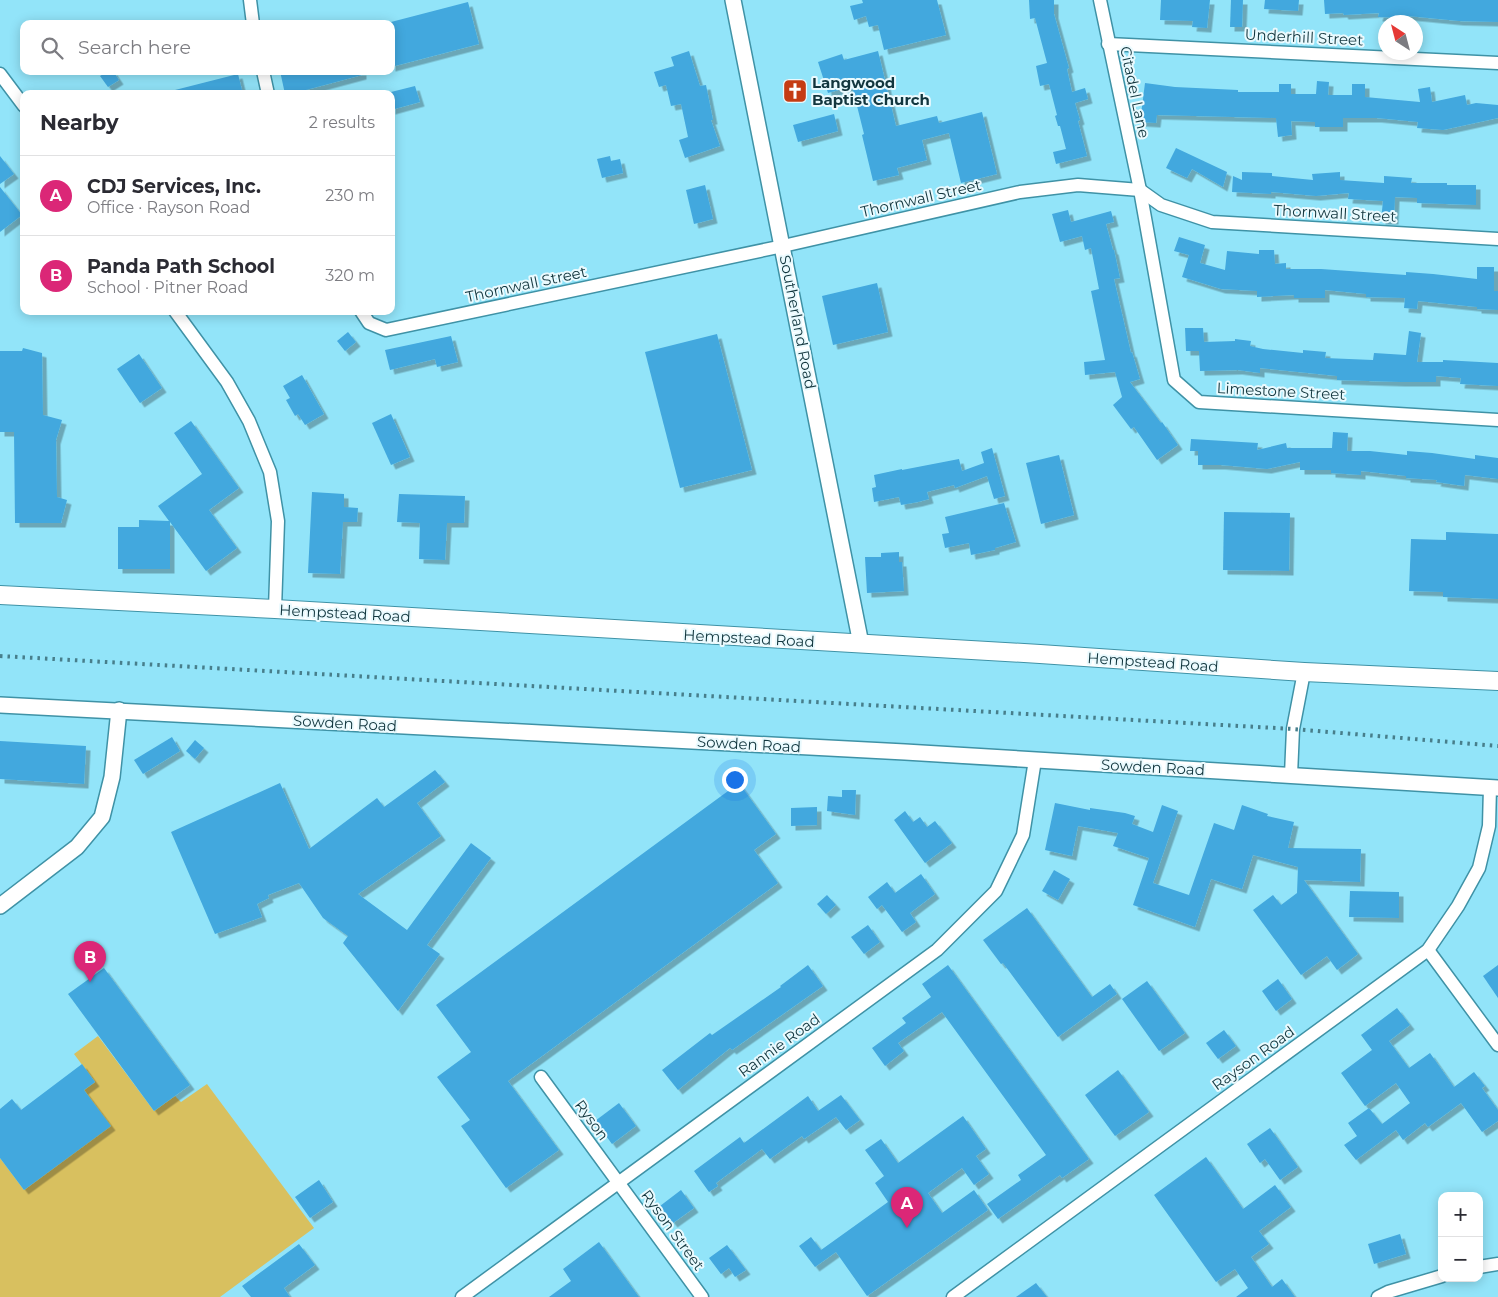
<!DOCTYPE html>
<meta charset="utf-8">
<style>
body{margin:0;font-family:Montserrat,sans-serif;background:#f2f2f3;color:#2b2b33}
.controls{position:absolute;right:15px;bottom:15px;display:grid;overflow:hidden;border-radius:10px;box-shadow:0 2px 12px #0003}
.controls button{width:45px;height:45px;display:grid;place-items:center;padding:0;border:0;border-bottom:1px solid #e1e1e2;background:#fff;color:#2b2b33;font:25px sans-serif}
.compass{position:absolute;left:1378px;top:15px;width:45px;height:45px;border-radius:50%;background:#fff;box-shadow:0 2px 12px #0003;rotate:324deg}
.you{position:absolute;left:734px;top:779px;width:18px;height:18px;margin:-12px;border:4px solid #fff;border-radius:50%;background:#1a73e8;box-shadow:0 0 0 8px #1a73e833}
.badge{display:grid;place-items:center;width:32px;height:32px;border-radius:50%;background:#db2777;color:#fff;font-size:16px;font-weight:700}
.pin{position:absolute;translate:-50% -41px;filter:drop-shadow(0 1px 2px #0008)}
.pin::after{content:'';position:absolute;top:26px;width:18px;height:15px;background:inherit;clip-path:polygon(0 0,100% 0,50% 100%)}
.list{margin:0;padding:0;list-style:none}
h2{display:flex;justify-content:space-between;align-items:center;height:65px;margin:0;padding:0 20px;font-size:21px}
h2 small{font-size:16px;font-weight:400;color:#7c7c81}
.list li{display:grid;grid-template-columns:32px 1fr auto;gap:15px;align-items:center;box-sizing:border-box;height:80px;padding:0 20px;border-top:1px solid #e1e1e2}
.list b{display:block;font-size:19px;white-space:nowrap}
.list p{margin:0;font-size:16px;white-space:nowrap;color:#7c7c81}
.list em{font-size:16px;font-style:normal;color:#7c7c81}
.icon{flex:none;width:28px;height:28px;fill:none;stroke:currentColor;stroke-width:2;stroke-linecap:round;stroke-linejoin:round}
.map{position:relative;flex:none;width:1498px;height:1297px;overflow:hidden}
.search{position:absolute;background:#fff;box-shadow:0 2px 12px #0003;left:20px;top:20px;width:375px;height:55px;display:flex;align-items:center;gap:12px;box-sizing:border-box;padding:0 18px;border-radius:10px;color:#7c7c81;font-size:19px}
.panel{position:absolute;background:#fff;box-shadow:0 2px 12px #0003;left:20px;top:90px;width:375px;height:225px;border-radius:10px}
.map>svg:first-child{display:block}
.green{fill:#d8c05f}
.building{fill:#42a8de;filter:url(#shadow)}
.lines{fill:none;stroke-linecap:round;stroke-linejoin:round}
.minor-casing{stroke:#3f92a6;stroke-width:15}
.tertiary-casing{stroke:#3f92a6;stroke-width:18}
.secondary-casing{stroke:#3f92a6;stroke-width:20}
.minor{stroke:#fff;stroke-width:12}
.tertiary{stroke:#fff;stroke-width:15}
.secondary{stroke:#fff;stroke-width:18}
.rail{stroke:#477e8b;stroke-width:4;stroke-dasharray:2.5 5;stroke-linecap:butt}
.labels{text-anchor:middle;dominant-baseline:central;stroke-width:4;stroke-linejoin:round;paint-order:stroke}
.street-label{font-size:15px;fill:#12363e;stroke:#eafafe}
.poi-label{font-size:15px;font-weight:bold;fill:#12363e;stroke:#eafafe;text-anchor:start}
</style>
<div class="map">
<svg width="1498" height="1297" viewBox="0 0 1498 1297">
<defs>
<filter id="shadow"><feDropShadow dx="4.5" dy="4.5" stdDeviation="0" flood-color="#0004"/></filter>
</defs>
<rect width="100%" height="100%" fill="#92e4f9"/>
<polygon class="green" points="98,1036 154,1111 175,1096 181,1102 207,1084 314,1228 220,1297 0,1297 0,1158 24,1190 110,1126 84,1090 95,1082 74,1054"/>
<g class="building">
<polygon points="862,0 937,0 946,35 884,50 878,25 869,27 866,16 854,20 850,6 863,3"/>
<polygon points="1029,0 1054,0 1054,14 1069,68 1067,69 1072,92 1085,88 1088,99 1075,103 1080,120 1078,121 1087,156 1056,164 1053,152 1066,149 1060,126 1058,126 1055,116 1057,115 1049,84 1040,86 1036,66 1047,63 1035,18 1030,19"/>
<polygon points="1161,0 1210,0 1207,28 1192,27 1193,21 1160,20"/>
<polygon points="1231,0 1243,0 1242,27 1230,27"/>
<polygon points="1265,0 1299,0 1298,11 1264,9"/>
<polygon points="1324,0 1498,0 1498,22 1459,21 1408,16 1408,18 1378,17 1379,13 1344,15 1343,13 1325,14"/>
<polygon points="468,2 479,44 391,67 391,22"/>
<polygon points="689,51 700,86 706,85 713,120 711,120 720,146 685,158 679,140 688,137 681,104 671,106 666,85 659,87 654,72 674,66 671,57"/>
<polygon points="878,51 896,126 937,116 939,123 982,112 997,174 961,183 949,133 922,140 927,160 897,168 899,175 873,181 862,135 864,134 852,86 828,93 818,62 842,54 844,60"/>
<polygon points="108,71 113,71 119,80 108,87 100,76"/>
<polygon points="280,71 362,71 362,75 291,94 285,94"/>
<polygon points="238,74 243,94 175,94 175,90"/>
<polygon points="1317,81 1329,82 1328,95 1352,95 1352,84 1365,84 1365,97 1420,102 1418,89 1430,87 1432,102 1465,95 1467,105 1476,103 1498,105 1498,118 1443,130 1417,128 1418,122 1377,118 1343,118 1343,127 1315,127 1315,122 1291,121 1292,135 1278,137 1276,118 1157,115 1156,123 1140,122 1145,83 1175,87 1238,90 1238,92 1279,92 1279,84 1291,84 1291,94 1316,94"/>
<polygon points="415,86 420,102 391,110 391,92"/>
<polygon points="834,114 838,131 798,142 793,125"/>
<polygon points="1176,148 1227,172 1223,187 1192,169 1187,178 1166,168"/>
<polygon points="0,156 14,174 0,184"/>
<polygon points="610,156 611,161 620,159 623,173 602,178 597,159"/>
<polygon points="1242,172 1272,173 1272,176 1313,180 1312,174 1340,172 1340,180 1384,183 1384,176 1412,178 1411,183 1447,183 1447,185 1476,185 1476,205 1417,203 1417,198 1395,197 1394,220 1381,220 1383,201 1348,199 1349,193 1316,196 1271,192 1271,194 1232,192 1233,176 1242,180"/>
<polygon points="705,185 713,219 694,224 686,190"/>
<polygon points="0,187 22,215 0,232"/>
<polygon points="1068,210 1071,222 1111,211 1114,222 1106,224 1113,250 1114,250 1120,278 1114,279 1131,353 1132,352 1140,379 1130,382 1161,423 1162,422 1178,445 1157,460 1134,427 1131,429 1113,405 1122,397 1115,372 1085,375 1084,362 1105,360 1091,291 1099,289 1091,248 1085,250 1082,236 1060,242 1052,214"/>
<polygon points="1179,237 1205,245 1200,263 1225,270 1227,251 1259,254 1259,250 1274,250 1275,264 1286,263 1286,269 1321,269 1406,275 1406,272 1433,274 1477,279 1477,267 1494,267 1494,291 1498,291 1498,310 1477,309 1477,307 1418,301 1417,309 1404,308 1405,298 1366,297 1366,294 1325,290 1325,298 1294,298 1294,295 1257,297 1257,291 1221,289 1182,277 1189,255 1174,251"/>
<polygon points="877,283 888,332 833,345 822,296"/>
<polygon points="1185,328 1203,328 1204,342 1235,341 1235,339 1251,341 1250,346 1263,349 1303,353 1303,350 1326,352 1325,358 1373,360 1374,353 1406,355 1409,331 1421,333 1417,362 1443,362 1443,360 1498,363 1498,386 1460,384 1461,378 1436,376 1436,382 1401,382 1337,380 1337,376 1260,368 1260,373 1238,370 1200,371 1199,351 1186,351"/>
<polygon points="348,332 356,342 345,351 337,341"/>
<polygon points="717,334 752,470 680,488 645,352"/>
<polygon points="451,336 458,362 437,367 435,359 390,370 385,350"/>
<polygon points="23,348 42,353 43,415 62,420 56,440 57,497 67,500 61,523 15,523 14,432 0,432 0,351 22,351"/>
<polygon points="139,354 162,388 140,403 117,369"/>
<polygon points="302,375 324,414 305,425 298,414 295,416 286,400 290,398 283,386"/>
<polygon points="391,414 410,457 391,465 372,423"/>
<polygon points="191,421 239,488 209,510 237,548 206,571 170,522 170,569 118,569 118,527 139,527 139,520 169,521 158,506 202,474 174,433"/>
<polygon points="1333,432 1348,433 1347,451 1370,451 1407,455 1407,451 1432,453 1475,459 1475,455 1498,458 1498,479 1465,475 1464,486 1436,482 1437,480 1406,478 1406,476 1361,471 1361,475 1331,473 1331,470 1300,470 1300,462 1267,469 1221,465 1198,465 1198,451 1190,451 1191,439 1258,443 1257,450 1286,443 1287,448 1332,448"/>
<polygon points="992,448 1005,496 994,499 987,476 955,488 954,485 927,492 929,499 918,502 901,505 899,497 874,502 872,488 876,487 874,475 902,469 902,470 959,459 962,471 984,463 981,452"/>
<polygon points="1059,455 1074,515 1041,524 1026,463"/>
<polygon points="312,492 344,494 344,507 358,508 357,522 343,522 340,574 308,573"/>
<polygon points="399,494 465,496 464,523 447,523 445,560 419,559 420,523 397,522"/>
<polygon points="1004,503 1016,542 995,548 995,550 971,555 969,543 945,548 942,534 949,533 945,517"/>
<polygon points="1224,512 1290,513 1289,571 1223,570"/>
<polygon points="1446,532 1498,534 1498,599 1443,597 1443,592 1409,591 1411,539 1446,540"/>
<polygon points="899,552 899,562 902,562 904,591 867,593 865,557 881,557 881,553"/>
<polygon points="172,737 180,751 143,774 134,760"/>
<polygon points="195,740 204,748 195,759 186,751"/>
<polygon points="0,741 86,746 84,784 0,779"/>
<polygon points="435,770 445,782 417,803 441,836 358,894 407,930 471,843 491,858 427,945 440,954 398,1011 343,943 348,936 323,918 299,883 268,895 269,898 257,904 262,917 215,934 171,832 280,783 309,849 377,798 384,807"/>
<polygon points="739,783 776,834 754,850 778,883 508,1081 559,1150 506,1188 461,1126 470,1120 437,1077 471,1052 436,1005"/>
<polygon points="842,790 856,790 855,815 827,811 828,796 842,797"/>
<polygon points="1055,803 1090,810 1090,808 1125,813 1135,816 1132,824 1153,832 1162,805 1178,811 1153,883 1189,895 1214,823 1234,830 1242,805 1268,814 1267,816 1294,822 1288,848 1361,849 1360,882 1304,880 1358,954 1337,970 1327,956 1301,975 1253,910 1273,895 1281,905 1297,893 1298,867 1253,855 1242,889 1211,879 1195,927 1133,905 1149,858 1113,846 1118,833 1078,826 1072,856 1045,850"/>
<polygon points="817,807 817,825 791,826 791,808"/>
<polygon points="905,811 913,822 920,817 927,827 935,821 952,843 925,863 894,820"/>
<polygon points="1054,870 1070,879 1058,900 1042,891"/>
<polygon points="921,874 935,894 910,913 916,922 902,932 882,905 877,909 868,897 887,882 895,893"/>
<polygon points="1350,891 1399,892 1399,918 1349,917"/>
<polygon points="827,895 836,905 826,914 817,904"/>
<polygon points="1027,908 1092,997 1110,984 1117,994 1058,1037 1003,963 1001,964 983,940"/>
<polygon points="868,925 880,942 864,954 851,937"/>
<polygon points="808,965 823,986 732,1050 730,1048 678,1090 662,1070 710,1033 712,1035 781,987 780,986"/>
<polygon points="948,965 1089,1159 1062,1178 1060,1175 998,1219 987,1204 1021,1180 1018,1175 1046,1155 942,1012 898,1043 904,1051 885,1066 872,1048 906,1023 902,1018 931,997 922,984"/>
<polygon points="1498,965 1498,998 1483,976"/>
<polygon points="104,968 190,1085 154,1111 68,994"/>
<polygon points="1278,979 1292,999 1276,1011 1262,991"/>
<polygon points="1147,981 1185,1033 1159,1051 1122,999"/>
<polygon points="1397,1008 1410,1025 1389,1041 1409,1068 1430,1053 1454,1087 1474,1072 1485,1086 1482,1088 1498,1110 1498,1121 1482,1132 1461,1103 1428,1127 1425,1123 1403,1140 1396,1130 1356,1160 1344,1145 1357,1136 1348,1123 1369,1108 1382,1124 1410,1103 1396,1083 1365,1106 1341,1073 1372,1050 1361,1035"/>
<polygon points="1224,1030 1236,1046 1218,1059 1206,1043"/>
<polygon points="82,1064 95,1082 84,1090 111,1126 24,1190 0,1158 0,1109 12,1099 21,1110"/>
<polygon points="1118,1070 1149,1112 1115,1136 1085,1095"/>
<polygon points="841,1095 860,1120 846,1130 836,1117 804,1139 802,1136 770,1159 762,1149 716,1183 718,1186 709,1192 694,1171 740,1137 744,1143 808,1096 818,1111"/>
<polygon points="619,1103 636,1126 612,1144 595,1121"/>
<polygon points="963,1116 986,1149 976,1156 989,1174 974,1185 962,1168 928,1193 942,1213 974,1190 988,1210 867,1296 836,1252 815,1267 799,1246 811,1237 821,1250 888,1202 875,1183 884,1176 865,1150 881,1139 898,1163"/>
<polygon points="1270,1128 1298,1167 1280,1180 1265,1159 1260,1163 1247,1144"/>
<polygon points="1206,1157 1243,1209 1275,1185 1291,1207 1259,1231 1269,1244 1251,1257 1272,1287 1282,1279 1295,1297 1236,1297 1248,1288 1235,1269 1216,1282 1154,1195"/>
<polygon points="319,1180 333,1202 310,1218 295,1197"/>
<polygon points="681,1190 694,1208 673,1223 660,1206"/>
<polygon points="1400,1234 1406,1254 1374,1264 1368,1244"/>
<polygon points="599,1242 639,1297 549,1297 571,1281 563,1269"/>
<polygon points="299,1244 315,1265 284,1288 290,1297 251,1297 242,1286"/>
<polygon points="727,1245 746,1270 735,1277 729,1268 721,1274 709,1258"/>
<polygon points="1036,1283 1047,1297 1016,1297"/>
</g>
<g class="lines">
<defs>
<g id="minor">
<polyline points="250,0 253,24"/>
<polyline points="1100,0 1140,190 1174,380 1199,402 1498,420"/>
<polyline points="1108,44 1498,63"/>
<polyline points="263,71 268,94"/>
<polyline points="0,74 24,106"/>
<polyline points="175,311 227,382 249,421 270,472 278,521 275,609"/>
<polyline points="361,311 369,323 386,330 783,246 1020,192 1078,185 1140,190 1161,205 1212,222 1498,239"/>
<polyline points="1291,775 1293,729 1304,672"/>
<polyline points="1428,950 1498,1045"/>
<polyline points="541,1077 702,1297"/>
<polyline points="1479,1267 1498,1264"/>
<polyline points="462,1297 937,950 996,891 1023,835 1035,760"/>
<polyline points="953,1297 1428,950 1458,906 1479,868 1489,826 1490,787"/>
<polyline points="1378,1297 1388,1292 1442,1276"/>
</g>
<g id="tertiary">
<polyline points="733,0 861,644"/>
<polyline points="0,705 905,752 1498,788"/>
<polyline points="0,906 77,847 102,817 112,777 119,710"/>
</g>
<polyline id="secondary" points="0,595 275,609 1040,654 1304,672 1498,681"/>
</defs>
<use href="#minor" class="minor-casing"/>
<use href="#tertiary" class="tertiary-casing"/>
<use href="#secondary" class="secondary-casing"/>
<use href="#minor" class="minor"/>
<use href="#tertiary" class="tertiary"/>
<use href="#secondary" class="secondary"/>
<polyline class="rail" points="0,656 1293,729 1498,746"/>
</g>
<defs>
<symbol id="church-square" viewBox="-11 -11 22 22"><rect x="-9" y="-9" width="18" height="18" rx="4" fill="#c53c13" stroke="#eafafe"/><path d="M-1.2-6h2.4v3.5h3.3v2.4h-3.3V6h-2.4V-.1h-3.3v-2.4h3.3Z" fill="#fff"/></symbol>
</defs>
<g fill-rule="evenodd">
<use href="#church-square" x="781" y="77" width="28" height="28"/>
</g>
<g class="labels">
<g class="street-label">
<text transform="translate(1304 37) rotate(3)">Underhill Street</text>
<text transform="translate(1135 92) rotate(78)">Citadel Lane</text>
<text transform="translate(921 198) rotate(-13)">Thornwall Street</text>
<text transform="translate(1335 213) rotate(3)">Thornwall Street</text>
<text transform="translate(526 284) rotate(-12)">Thornwall Street</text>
<text transform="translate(798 322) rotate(79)">Southerland Road</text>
<text transform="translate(1281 391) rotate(3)">Limestone Street</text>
<text transform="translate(345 613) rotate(3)">Hempstead Road</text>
<text transform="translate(749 638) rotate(3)">Hempstead Road</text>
<text transform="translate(1153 662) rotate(4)">Hempstead Road</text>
<text transform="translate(345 723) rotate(3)">Sowden Road</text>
<text transform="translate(749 744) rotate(3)">Sowden Road</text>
<text transform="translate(1153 767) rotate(3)">Sowden Road</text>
<text transform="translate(779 1045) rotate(-36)">Rannie Road</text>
<text transform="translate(1253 1058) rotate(-36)">Rayson Road</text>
<text transform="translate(592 1120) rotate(54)">Ryson</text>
<text transform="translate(673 1230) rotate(54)">Ryson Street</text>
</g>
<g class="poi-label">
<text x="812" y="82">Langwood<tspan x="812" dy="17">Baptist Church</tspan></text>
</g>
</g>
</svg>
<div class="controls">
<button>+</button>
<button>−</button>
</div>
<svg class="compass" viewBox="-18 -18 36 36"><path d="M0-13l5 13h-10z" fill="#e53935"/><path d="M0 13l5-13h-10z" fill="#7c7c81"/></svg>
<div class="you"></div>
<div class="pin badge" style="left:907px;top:1228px">A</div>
<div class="pin badge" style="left:90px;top:982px">B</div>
<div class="search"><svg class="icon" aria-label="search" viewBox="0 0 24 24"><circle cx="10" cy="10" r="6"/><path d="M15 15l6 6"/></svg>Search here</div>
<section class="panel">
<h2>Nearby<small>2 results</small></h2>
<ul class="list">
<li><span class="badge">A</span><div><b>CDJ Services, Inc.</b><p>Office · Rayson Road</p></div><em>230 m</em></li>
<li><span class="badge">B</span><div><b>Panda Path School</b><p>School · Pitner Road</p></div><em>320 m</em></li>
</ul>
</section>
</div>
